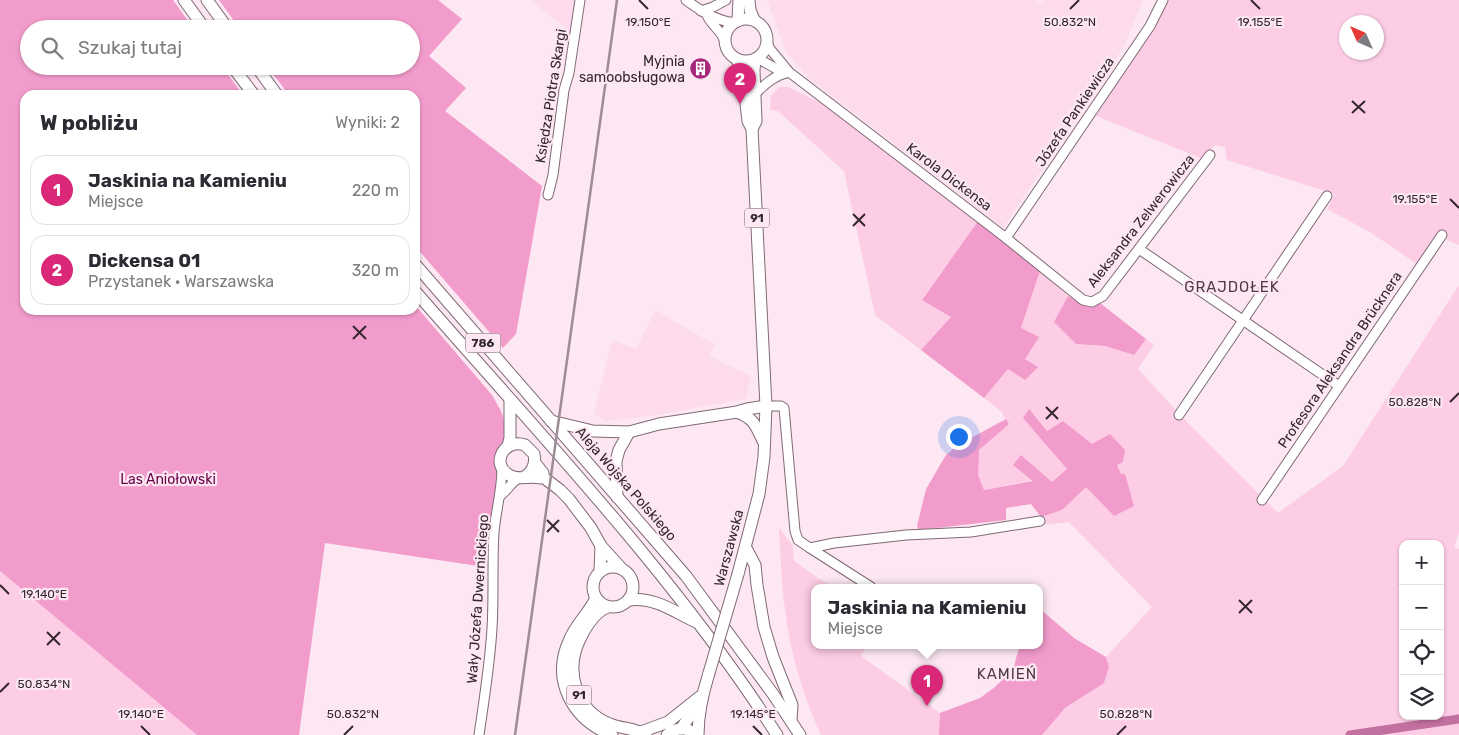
<!DOCTYPE html>
<html lang="pl">
<meta charset="utf-8">
<style>
body{margin:0;font-family:Rubik,sans-serif;background:#f2f2f3;color:#2b2b33}
.controls{position:absolute;right:15px;bottom:15px;display:grid;overflow:hidden;border-radius:10px;box-shadow:0 1px 4px #0004}
.controls button{width:45px;height:45px;display:grid;place-items:center;padding:0;border:0;border-bottom:1px solid #e1e1e2;background:#fff;color:#2b2b33;font:25px sans-serif}
.compass{position:absolute;left:1339px;top:15px;width:45px;height:45px;border-radius:50%;background:#fff;box-shadow:0 1px 4px #0004;rotate:315deg}
.you{position:absolute;left:958px;top:436px;width:18px;height:18px;margin:-12px;border:4px solid #fff;border-radius:50%;background:#1a73e8;box-shadow:0 0 0 8px #1a73e833}
.badge{display:grid;place-items:center;width:32px;height:32px;border-radius:50%;background:#db2777;color:#fff;font-size:16px;font-weight:700}
.pin{position:absolute;translate:-50% -41px;filter:drop-shadow(0 1px 2px #0008)}
.pin::after{content:'';position:absolute;top:26px;width:18px;height:15px;background:inherit;clip-path:polygon(0 0,100% 0,50% 100%)}
.popup{position:absolute;left:811px;top:584px;width:232px;height:65px;box-sizing:border-box;display:grid;place-content:center;border-radius:10px;background:#fff;filter:drop-shadow(0 1px 4px #0005);font-size:16px;white-space:nowrap;color:#7c7c81}
.popup b{font-size:19px;color:#2b2b33}
.popup::after{content:'';position:absolute;left:50%;top:100%;margin-left:-10px;border:10px solid transparent;border-top-color:#fff}
.list{margin:0;padding:0;list-style:none}
h2{display:flex;justify-content:space-between;align-items:center;height:65px;margin:0;padding:0 20px;font-size:21px}
h2 small{font-size:16px;font-weight:400;color:#7c7c81}
.list li{display:grid;grid-template-columns:32px 1fr auto;gap:15px;align-items:center;box-sizing:border-box;height:70px;margin:0 10px 10px;padding:0 10px;border:1px solid #e1e1e2;border-radius:15px}
.list b{display:block;font-size:19px;white-space:nowrap}
.list p{margin:0;font-size:16px;white-space:nowrap;color:#7c7c81}
.list em{font-size:16px;font-style:normal;color:#7c7c81}
.icon{flex:none;width:28px;height:28px;fill:none;stroke:currentColor;stroke-width:2;stroke-linecap:round;stroke-linejoin:round}
.map{position:relative;flex:none;width:1459px;height:735px;overflow:hidden}
.search{position:absolute;background:#fff;box-shadow:0 1px 4px #0004;left:20px;top:20px;width:400px;height:55px;display:flex;align-items:center;gap:12px;box-sizing:border-box;padding:0 18px;border-radius:28px;color:#7c7c81;font-size:19px}
.panel{position:absolute;background:#fff;box-shadow:0 1px 4px #0004;left:20px;top:90px;width:400px;height:225px;border-radius:15px}
.map>svg:first-child{display:block}
.built{fill:#fddbec}
.green{fill:#fdcce5;fill-rule:evenodd}
.forest{fill:#f29ccc}
.lines{fill:none;stroke-linecap:round;stroke-linejoin:round}
.canal{stroke:#c2709f;stroke-width:9}
.minor-casing{stroke:#7f6975;stroke-width:11}
.major-casing{stroke:#7f6975;stroke-width:13}
.minor{stroke:#fff;stroke-width:9}
.major{stroke:#fff;stroke-width:11}
.rail{stroke:#9c8c95;stroke-width:2.5}
.major-bridge-casing{stroke:#7f6975;stroke-width:13;stroke-linecap:butt}
.major-bridge{stroke:#fff;stroke-width:11}
.ticks{fill:none;stroke:#32282d;stroke-width:2}
.labels{text-anchor:middle;dominant-baseline:central;stroke-width:4.5;stroke-linejoin:round;paint-order:stroke}
.shield{fill:#fce7f2;stroke:#6f6168;stroke-width:1}
.shield-label{font-size:12px;font-weight:bold;fill:#32282d}
.poi-label{font-size:14px;fill:#32282d;stroke:#fce7f2;text-anchor:end}
.street-label{font-size:14px;fill:#32282d;stroke:#fce7f2}
.park-label{font-size:14px;fill:#69004a;stroke:#fce7f2}
.neighbourhood-label{font-size:15px;letter-spacing:1px;fill:#4f3b46;stroke:#fce7f2}
.ticks-label{font-size:12px;text-anchor:middle;fill:#32282d;stroke:#fce7f2;stroke-width:4.5;stroke-linejoin:round;paint-order:stroke}
</style>
<div class="map">
<svg width="1459" height="735" viewBox="0 0 1459 735">
<rect width="100%" height="100%" fill="#fce7f2"/>
<g class="built">
<polygon points="531,0 575,0 571,33"/>
<polygon points="767,0 1036,0 1042,4 1044,0 1143,0 1123,48 1003,228 810,79 786,52"/>
<polygon points="655,310 715,345 709,356 751,376 746,399 651,416 604,421 594,413 612,340 636,349"/>
</g>
<g class="green">
<path d="M1168 0H1459V245L1436 235 1417 264 1370 232 1327 209 1335 194 1227 160 1225 147 1215 145 1203 159 1096 116 1147 37ZM1346 22H1376V52H1346Z"/>
<polygon points="779,87 788,87 831,108 978,221 922,299 952,317 921,350 875,315 844,171 778,111 770,110 771,96"/>
<path d="M1040 271 1068 296 1055 322 1076 344 1105 346 1133 355 1146 339 1154 345 1138 369 1185 420 1278 513 1343 466 1459 285V532L1454 547 1459 549V735H1042L1065 708 1104 683 1109 667 1106 657 1152 607 1069 522 1041 525V517L1062 510 1086 486 1114 516 1121 474 1117 465 1063 421 1047 431 1023 418 1068 469 1052 482 1033 480 984 490 977 475 979 450 1008 424 1001 411 984 398 1008 369 1037 368 1025 359 1021 328ZM1403 544H1440V716H1403Z"/>
<path d="M779 528 793 546 794 561 831 587H814V645H868L861 656 940 713 939 735H821C803 695 790 653 785 609 781 582 781 555 779 528Z"/>
<polygon points="0,571 197,735 0,735"/>
</g>
<g class="forest">
<polygon points="0,0 173,0 194,29 29,29 29,66 222,66 243,95 25,95 25,310 415,310 415,305 492,395 501,411 507,427 486,551 479,554 478,566 325,543 299,735 197,735 0,571"/>
<polygon points="219,0 438,0 462,19 429,56 466,88 445,111 542,186 516,334 503,348 415,246 415,95 289,95 267,66 411,66 411,29 240,29"/>
<polygon points="978,221 1040,271 1021,328 1039,337 1025,359 1038,367 1025,380 1008,369 984,398 921,350 951,317 922,300"/>
<path d="M1068 296C1080 303 1086 309 1100 303L1146 339 1134 355 1105 346 1076 344 1054 322Z"/>
<polygon points="1029,409 1047,431 1063,421 1092,444 1110,434 1125,450 1123,462 1117,465 1121,474 1125,474 1134,506 1114,516 1086,487 1062,510 1041,517 1031,504 1006,508 1006,520 919,530 917,526 926,489 946,455 958,445 1006,419 1009,424 979,450 978,475 984,490 1033,481 1013,465 1021,455 1052,482 1067,469 1023,418"/>
<polygon points="1040,609 1074,638 1106,657 1109,667 1104,683 1065,708 1042,735 939,735 940,713 980,698 995,687 1014,668 1016,658 1020,645 1040,645"/>
</g>
<g class="lines">
<polyline class="canal" points="1350,735 1459,719"/>
<defs>
<g id="minor">
<path d="M686 0C701 11 715 20 734 23"/>
<polyline points="701,11 713,7 726,0"/>
<path d="M707 15C711 25 721 30 725 41"/>
<polyline points="767,42 770,49 789,72 1006,238 1083,300 1092,302 1103,296 1210,155"/>
<polyline points="757,58 784,73"/>
<path d="M755 94C765 84 775 75 789 72"/>
<polyline points="548,195 553,175 564,90 569,73 580,0"/>
<polyline points="1006,238 1150,26 1163,0"/>
<polyline points="1139,249 1339,386"/>
<polyline points="766,406 781,406 784,408 795,531 798,540 810,548 834,543 906,535 971,532 1040,521"/>
<polyline points="1179,415 1327,196"/>
<path d="M501 495C508 490 511 482 519 478"/>
<polyline points="1262,500 1442,235"/>
<polyline points="810,548 871,587"/>
<path d="M479 735C484 700 490 664 492 628 494 596 492 564 494 532 496 510 502 490 502 468"/>
</g>
<g id="major">
<polyline points="184,0 205,29"/>
<polyline points="207,0 228,29"/>
<polyline points="749,0 750,10 754,20"/>
<circle cx="746" cy="40" r="21"/>
<polyline points="738,21 739,0"/>
<polyline points="737,59 743,78 748,121 752,129 766,406 764,457 759,494 738,574"/>
<polyline points="232,66 254,95"/>
<polyline points="256,66 277,95"/>
<polyline points="752,129 756,121 754,70 755,59"/>
<polyline points="415,264 686,576 773,694 800,735"/>
<path d="M415 291C540 435 674 574 777 735"/>
<path d="M737 412C754 418 756 426 763 441"/>
<polyline points="551,421 593,431 629,432 659,424 737,412 747,409 766,406"/>
<polyline points="508,446 510,438 510,400"/>
<polyline points="535,463 543,473 543,477 560,490 569,499 591,528 601,546 621,568"/>
<path d="M524 477C533 472 536 464 534 454L525 445C504 438 490 464 509 475 518 481 529 475 540 478L543 477"/>
<polyline points="617,497 616,461 619,450 629,432"/>
<polyline points="746,548 755,565 757,585 764,627 773,657 792,705 791,720"/>
<circle cx="613" cy="587" r="20"/>
<polyline points="600,571 601,546"/>
<path d="M596 598C589 613 575 625 569 641 551 681 573 720 612 735"/>
<path d="M629 600C653 596 675 612 696 622"/>
<path d="M608 607C594 612 585 628 579 641 565 672 576 711 610 724 622 729 635 728 646 735"/>
<polyline points="681,729 691,714 695,702"/>
<polyline points="641,732 668,722 702,695"/>
<path d="M667 735C676 727 687 727 696 735"/>
<path d="M698 735C698 715 703 692 709 673"/>
</g>
</defs>
<use href="#minor" class="minor-casing"/>
<use href="#major" class="major-casing"/>
<use href="#minor" class="minor"/>
<use href="#major" class="major"/>
<polyline class="rail" points="515,735 617,0"/>
<defs>
<polyline id="major-bridge" points="709,673 738,574"/>
</defs>
<use href="#major-bridge" class="major-bridge-casing"/>
<use href="#major-bridge" class="major-bridge"/>
</g>
<path class="ticks" d="M639 0 648 9M1251 0 1260 9M1070 9 1079 0M1352 101 1365 113M1352 113 1365 101M1450 199 1459 208M853 214 865 226M853 226 865 214M353 326 366 339M353 339 366 326M1450 402 1459 393M1046 407 1058 419M1046 419 1058 407M547 520 559 532M547 532 559 520M0 585 9 594M1239 600 1252 613M1239 613 1252 600M47 632 60 645M47 645 60 632M0 692 9 683M141 726 150 735M753 726 762 735M344 735 353 726M1117 735 1126 726"/>
<defs>
<symbol id="building-disc" viewBox="-11 -11 22 22"><circle r="9.5" fill="#a6287a" stroke="#fce7f2"/><path d="M-4-6H4V6H1V3H-1V6H-4ZM-2.5-4.3h1.7v1.8h-1.7ZM.8-4.3h1.7v1.8H.8ZM-2.5-1h1.7V.8h-1.7ZM.8-1h1.7V.8H.8Z" fill="#fff"/></symbol>
</defs>
<g fill-rule="evenodd">
<use href="#building-disc" x="688" y="56" width="25" height="25"/>
</g>
<g class="labels">
<g class="shield">
<rect x="744.5" y="208.5" width="25" height="19" rx="4"/>
<rect x="465.5" y="333.5" width="35" height="19" rx="4"/>
<rect x="566.5" y="685.5" width="25" height="19" rx="4"/>
</g>
<g class="shield-label">
<text x="757" y="218">91</text>
<text x="483" y="343">786</text>
<text x="579" y="695">91</text>
</g>
<g class="poi-label">
<text x="685" y="61">Myjnia<tspan x="685" dy="16">samoobsługowa</tspan></text>
</g>
<g class="street-label">
<text transform="translate(551 96) rotate(-81)">Księdza Piotra Skargi</text>
<text transform="translate(1075 112) rotate(-56)">Józefa Pankiewicza</text>
<text transform="translate(949 177) rotate(37)">Karola Dickensa</text>
<text transform="translate(1141 221) rotate(-52)">Aleksandra Zelwerowicza</text>
<text transform="translate(1340 360) rotate(-56)">Profesora Aleksandra Brücknera</text>
<text transform="translate(626 484) rotate(49)">Aleja Wojska Polskiego</text>
<text transform="translate(729 548) rotate(-75)">Warszawska</text>
<text transform="translate(478 599) rotate(-86)">Wały Józefa Dwernickiego</text>
</g>
<g class="park-label">
<text x="168" y="479">Las Aniołowski</text>
</g>
<g class="neighbourhood-label">
<text x="1232" y="287">GRAJDOŁEK</text>
<text x="1007" y="674">KAMIEŃ</text>
</g>
</g>
<g class="ticks-label">
<text x="1260" y="26">19.155°E</text>
<text x="648" y="26">19.150°E</text>
<text x="1070" y="26">50.832°N</text>
<text x="1415" y="203">19.155°E</text>
<text x="1415" y="406">50.828°N</text>
<text x="44" y="598">19.140°E</text>
<text x="44" y="688">50.834°N</text>
<text x="353" y="718">50.832°N</text>
<text x="1126" y="718">50.828°N</text>
<text x="141" y="718">19.140°E</text>
<text x="753" y="718">19.145°E</text>
</g>
</svg>
<div class="controls">
<button>+</button>
<button>−</button>
<button><svg class="icon" aria-label="locate" viewBox="0 0 24 24"><circle cx="12" cy="12" r="6"/><path d="M12 2v4M12 18v4M2 12h4M18 12h4"/></svg></button>
<button><svg class="icon" aria-label="layers" viewBox="0 0 24 24"><path d="M12 4l9 5-9 5-9-5zM3 14l9 5 9-5"/></svg></button>
</div>
<svg class="compass" viewBox="-18 -18 36 36"><path d="M0-13l5 13h-10z" fill="#e53935"/><path d="M0 13l5-13h-10z" fill="#7c7c81"/></svg>
<div class="you"></div>
<div class="pin badge" style="left:927px;top:706px">1</div>
<div class="popup"><b>Jaskinia na Kamieniu</b>Miejsce</div>
<div class="pin badge" style="left:740px;top:104px">2</div>
<div class="search"><svg class="icon" aria-label="search" viewBox="0 0 24 24"><circle cx="10" cy="10" r="6"/><path d="M15 15l6 6"/></svg>Szukaj tutaj</div>
<section class="panel">
<h2>W pobliżu<small>Wyniki: 2</small></h2>
<ul class="list">
<li><span class="badge">1</span><div><b>Jaskinia na Kamieniu</b><p>Miejsce</p></div><em>220 m</em></li>
<li><span class="badge">2</span><div><b>Dickensa 01</b><p>Przystanek · Warszawska</p></div><em>320 m</em></li>
</ul>
</section>
</div>
